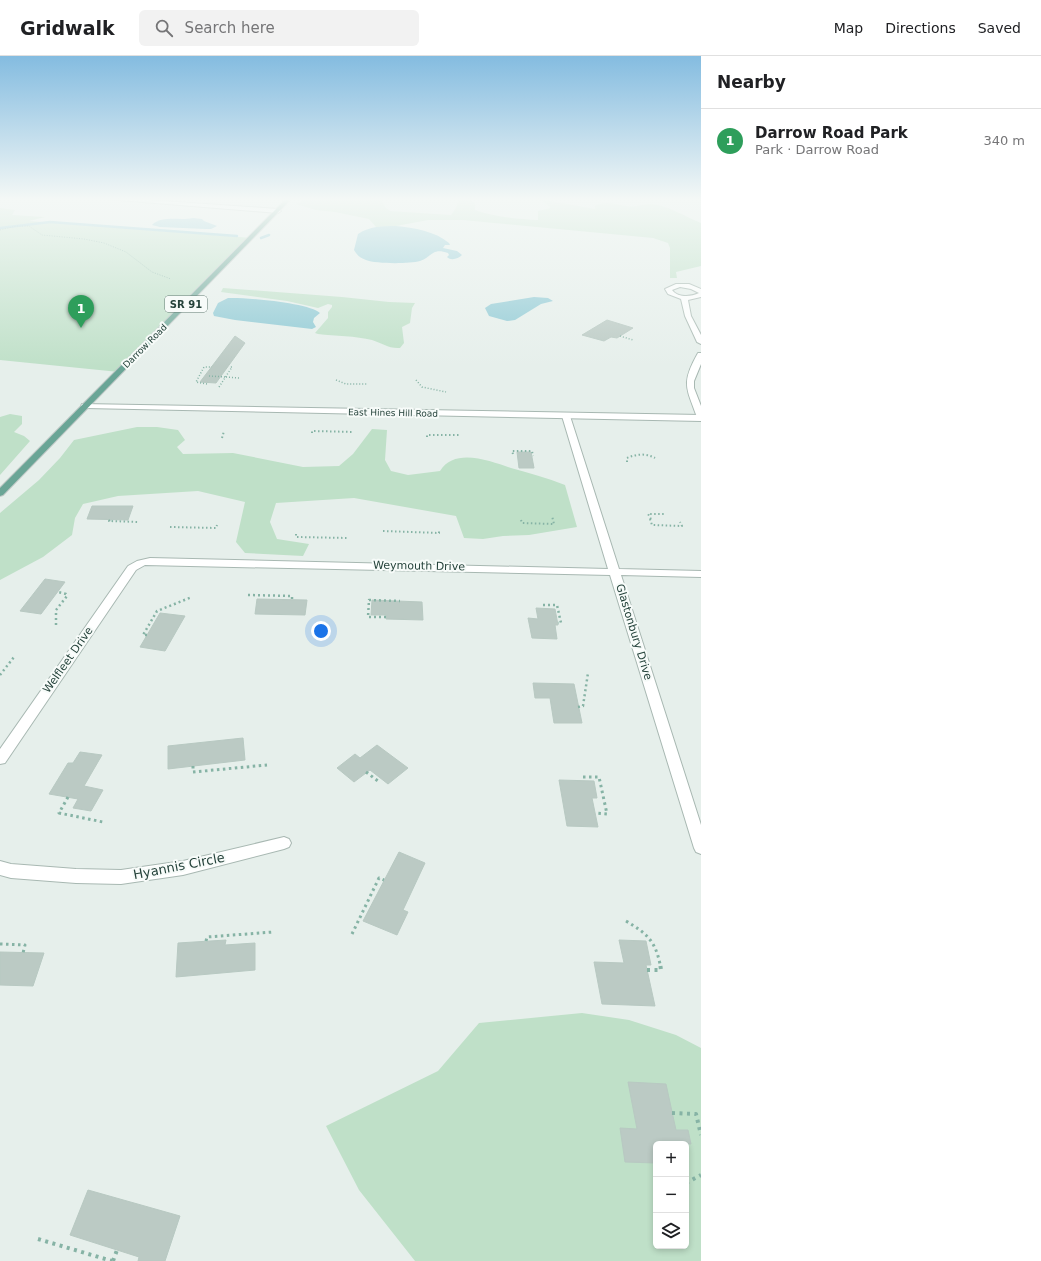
<!DOCTYPE html>
<meta charset="utf-8">
<style>
body{margin:0;font-family:"DejaVu Sans",sans-serif;background:#f2f2f2;color:#202124}
.controls{position:absolute;right:12px;bottom:12px;display:grid;overflow:hidden;border-radius:6px;box-shadow:0 2px 6px #0003}
.controls button{width:36px;height:36px;display:grid;place-items:center;padding:0;border:0;border-bottom:1px solid #e0e0e0;background:#fff;color:#202124;font:20px sans-serif}
.you{position:absolute;left:321px;top:575px;width:14px;height:14px;margin:-10px;border:3px solid #fff;border-radius:50%;background:#1a73e8;box-shadow:0 0 0 6px #1a73e833}
.badge{display:grid;place-items:center;width:26px;height:26px;border-radius:50%;background:#7f4e3f;color:#fff;font-size:13px;font-weight:700}
.pin{position:absolute;translate:-50% -33px;filter:drop-shadow(0 1px 2px #0008)}
.pin::after{content:'';position:absolute;top:21px;width:14px;height:12px;background:inherit;clip-path:polygon(0 0,100% 0,50% 100%)}
.list{margin:0;padding:0;list-style:none}
h2{display:flex;justify-content:space-between;align-items:center;height:52px;margin:0;padding:0 16px;font-size:17px}
h2 small{font-size:13px;font-weight:400;color:#757577}
.list li{display:grid;grid-template-columns:26px 1fr auto;gap:12px;align-items:center;box-sizing:border-box;height:64px;padding:0 16px;border-top:1px solid #e0e0e0}
.list b{display:block;font-size:15px;white-space:nowrap}
.list p{margin:0;font-size:13px;white-space:nowrap;color:#757577}
.list em{font-size:13px;font-style:normal;color:#757577}
.icon{flex:none;width:22px;height:22px;fill:none;stroke:currentColor;stroke-width:2;stroke-linecap:round;stroke-linejoin:round}
.map{position:relative;flex:none;width:701px;height:1205px;overflow:hidden}
header{display:flex;align-items:center;gap:24px;box-sizing:border-box;height:56px;padding:0 20px;background:#fff;border-bottom:1px solid #e0e0e0}
header strong{font-size:19px}
nav{display:flex;gap:22px;margin-inline-start:auto;font-size:14px}
.search{width:280px;height:36px;background:#f2f2f2;display:flex;align-items:center;gap:10px;box-sizing:border-box;padding:0 14px;border-radius:6px;color:#757577;font-size:15px}
main{display:flex}
aside{flex:1;background:#fff}
.map>svg:first-child{display:block}
.green{fill:#bfe0c8;fill-rule:evenodd}
.water{fill:#8ec9d4}
.lines{fill:none;stroke-linecap:round;stroke-linejoin:round}
.stream{stroke:#8ec9d4;stroke-width:2.5}
.building{fill:#bbcac4;stroke:#b8c9c2}
.minor-casing{stroke:#a8b8b2;stroke-width:2}
.tertiary-casing{stroke:#a8b8b2;stroke-width:2}
.primary-casing{stroke:#c2cac8;stroke-width:2}
.path-far5{stroke:#86b3a5;stroke-width:1;stroke-dasharray:1 1.5;stroke-linecap:butt}
.path-far4{stroke:#86b3a5;stroke-width:1.5;stroke-dasharray:1 2;stroke-linecap:butt}
.path-far3{stroke:#86b3a5;stroke-width:2;stroke-dasharray:1.5 2.5;stroke-linecap:butt}
.path-far2{stroke:#86b3a5;stroke-width:2.5;stroke-dasharray:2 3;stroke-linecap:butt}
.path-far1{stroke:#86b3a5;stroke-width:3;stroke-dasharray:2.5 3.5;stroke-linecap:butt}
.path{stroke:#86b3a5;stroke-width:4;stroke-dasharray:3 4.5;stroke-linecap:butt}
.minor{fill:#fff;fill-rule:evenodd}
.tertiary{fill:#fff;fill-rule:evenodd}
.primary{fill:#6aa596;fill-rule:evenodd}
.labels{text-anchor:middle;dominant-baseline:central;stroke-width:4;stroke-linejoin:round;paint-order:stroke}
.far-street-label{font-size:9px;fill:#24423a;stroke:#f7fbf9}
.shield{fill:#f7fbf9;stroke:#637a73;stroke-width:1}
.shield-label{font-size:10px;font-weight:bold;fill:#24423a}
.street-label{font-size:11px;fill:#24423a;stroke:#f7fbf9}
.near-street-label{font-size:13px;fill:#24423a;stroke:#f7fbf9}
</style>
<header>
<strong>Gridwalk</strong>
<div class="search"><svg class="icon" aria-label="search" viewBox="0 0 24 24"><circle cx="10" cy="10" r="6"/><path d="M15 15l6 6"/></svg>Search here</div>
<nav><a>Map</a><a>Directions</a><a>Saved</a></nav>
</header>
<main>
<div class="map">
<svg width="701" height="1205" viewBox="0 0 701 1205">
<rect width="100%" height="100%" fill="#e6efeb"/>
<g class="green">
<path d="M308 142H380L386 152 390 155 451 159 456 152 459 144H468L475 146V154C495 161 518 163 538 164V155L551 152 544 146 535 142H549L550 145 595 153V150C605 144 616 149 626 150 634 152 643 148 651 148 667 149 686 161 701 167V210L676 216 677 222H670V192L668 187 653 182 463 164H428L396 170 376 171 369 163 335 156 316 154 296 148Z"/>
<polygon points="0,152 15,154 12,159 45,161 29,165 252,182 119,316 0,304"/>
<path d="M223 232 342 241 389 246 415 247 412 252 410 267 402 271 404 287 400 292C389 293 382 287 372 284 356 280 335 280 318 278L315 277 328 262V256L332 251V249L328 248 318 252 287 245 221 236Z"/>
<polygon points="10,358 22,360 22,368 14,376 24,380 30,385 0,419 0,361"/>
<path d="M137 371H157L178 374 185 384 177 391 183 398 233 397 303 411 339 410 353 398 372 373 387 374 385 404 391 415 408 419 440 415C455 391 490 405 511 412 529 417 547 422 565 429L577 471 529 479 503 480 483 483 464 482 456 460 354 442 276 447 270 466 277 483 309 488 303 500 245 497 236 486 245 446 198 435 118 440 83 448 75 462 72 479 43 501 0 524V457L39 424 60 402 74 384Z"/>
<path d="M582 957 629 964 676 979 701 992V1205H415L359 1134 326 1070 438 1015 479 967ZM656 1088H686V1190H656Z"/>
</g>
<g class="water">
<path d="M193 162 202 163 204 165 217 170 211 173H206L160 171 152 169C162 159 180 165 193 162Z"/>
<path d="M396 170C414 172 435 175 449 187L450 189H445L443 192 457 195 462 199C458 203 451 205 447 201L449 199 448 197C432 191 432 201 420 205 409 208 376 208 366 204 360 202 357 199 354 194L358 178C370 170 382 170 396 170Z"/>
<polygon points="534,241 548,242 553,245 541,248 515,264 507,265 489,260 485,252 491,248"/>
<path d="M228 242C244 241 310 247 320 257L314 262 313 266 316 271 312 273 235 264 214 260 213 257 218 247Z"/>
</g>
<g class="lines">
<g class="stream">
<polyline points="0,172 50,166 237,180"/>
<polyline points="261,182 269,179"/>
</g>
</g>
<g class="building">
<polygon points="607,264 633,272 617,282 611,281 604,285 582,279"/>
<polygon points="235,280 245,287 216,327 200,326"/>
<polygon points="517,396 531,396 534,412 519,412"/>
<polygon points="92,450 133,450 128,464 87,463"/>
<polygon points="45,523 65,526 41,558 20,555"/>
<polygon points="257,543 307,544 305,559 255,558"/>
<polygon points="372,544 422,546 423,564 386,563 386,559 371,559"/>
<polygon points="536,552 555,553 558,569 555,569 557,583 532,582 528,562 538,563"/>
<polygon points="160,557 185,560 165,595 140,591"/>
<polygon points="533,627 574,628 582,667 554,667 550,642 535,642"/>
<polygon points="243,682 245,704 168,713 168,690"/>
<polygon points="377,689 408,712 388,728 370,714 354,726 337,712 355,698 360,702"/>
<polygon points="80,696 102,699 84,730 103,734 91,755 73,752 78,743 49,738 68,707 73,707"/>
<polygon points="559,724 594,725 597,742 592,742 598,771 567,770"/>
<polygon points="399,796 425,807 403,854 408,856 397,879 363,865"/>
<polygon points="226,884 225,889 255,887 255,914 176,921 178,887"/>
<polygon points="619,884 646,885 651,909 646,909 655,950 602,948 594,906 624,907"/>
<polygon points="0,896 44,897 33,930 0,929"/>
<polygon points="628,1026 666,1028 676,1074 688,1074 691,1088 656,1088 656,1107 625,1106 620,1072 637,1073"/>
<polygon points="88,1134 180,1160 165,1205 138,1205 139,1201 70,1179"/>
</g>
<g class="lines">
<defs>
<g id="minor">
<polygon points="94,142 120,142 278,153 281,155 278,157"/>
<polygon points="676,142 701,142 701,143 678,143"/>
<path d="M676 228H689L701 233V241L688 244 691 260 701 279V288L697 286 685 260 681 243 668 238 665 233ZM680 231 691 233 699 237C691 241 678 242 672 234Z"/>
<path d="M698 297H701V308L694 325V332L701 350V363L697 361C686 331 681 327 698 297Z"/>
<polygon points="563,358 569,358 570,360 619,513 701,515 701,521 621,519 701,769 701,798 696,796 694,792 610,519 145,509 136,514 5,707 0,708 0,693 128,510 137,505 150,502 608,513 562,360"/>
<polygon points="284,781 289,783 291,787 289,791 284,793 183,819 121,828 76,827 11,822 0,819 0,805 11,808 76,813 121,814 183,805"/>
</g>
<polygon id="tertiary" points="82,348 701,359 701,365 85,352 81,350"/>
<polygon id="primary" points="287,142 292,142 3,439 0,440 0,432"/>
</defs>
<use href="#minor" class="minor-casing"/>
<use href="#tertiary" class="tertiary-casing"/>
<use href="#primary" class="primary-casing"/>
<polyline class="path-far5" points="0,174 16,170 29,170 42,179 84,183 104,187 126,196 152,216 171,223"/>
<g class="path-far4">
<polyline points="620,280 633,284"/>
<polyline points="209,320 226,321"/>
<polyline points="226,321 239,322"/>
<polyline points="336,324 346,328 368,328"/>
<polyline points="416,324 422,331 446,336"/>
<polyline points="207,328 196,326 204,311 212,311"/>
<polyline points="219,331 232,311 229,311"/>
</g>
<g class="path-far3">
<polyline points="312,377 312,375 354,376"/>
<polyline points="427,381 427,379 460,379"/>
<polyline points="222,382 224,375"/>
<polyline points="513,398 512,395 532,395 533,400"/>
<path d="M627 406V402C636 398 646 397 655 402"/>
<polyline points="650,463 652,469 682,470 680,466"/>
<polyline points="651,463 648,458 664,458"/>
<polyline points="110,464 109,465 139,466"/>
<polyline points="521,464 522,467 554,468 552,460"/>
<polyline points="170,471 216,472 217,469"/>
<polyline points="383,475 439,477 439,473"/>
<polyline points="296,478 296,481 348,482"/>
</g>
<g class="path-far2">
<polyline points="248,539 292,540 292,544"/>
<polyline points="543,549 557,549 561,567 558,567"/>
<polyline points="386,561 368,561 369,544 400,545"/>
<polyline points="56,569 56,554 67,540 66,538 58,536"/>
<polyline points="147,579 143,579 157,555 192,541"/>
<polyline points="0,619 14,601"/>
<polyline points="578,651 583,650 588,617"/>
</g>
<g class="path-far1">
<polyline points="193,710 193,716 267,709"/>
<polyline points="366,716 378,725"/>
<polyline points="583,721 599,721 607,758 595,757"/>
<polyline points="68,741 59,757 103,766"/>
<path d="M626 865C646 877 655 884 660 908"/>
<polyline points="352,878 379,822 384,824"/>
<polyline points="206,885 207,881 273,876"/>
<polyline points="0,888 25,889 23,897"/>
</g>
<g class="path">
<polyline points="647,914 661,914 660,907"/>
<polyline points="672,1057 696,1058 701,1079"/>
<polyline points="686,1127 701,1119"/>
<polyline points="38,1183 112,1205"/>
<polyline points="113,1205 117,1194"/>
</g>
<use href="#minor" class="minor"/>
<use href="#tertiary" class="tertiary"/>
<use href="#primary" class="primary"/>
</g>
<linearGradient id="sky" x2="0" y2="1"><stop stop-color="#84bce0"/><stop offset="0.46" stop-color="#f4f8f6"/><stop offset="1" stop-color="#f4f8f6" stop-opacity="0"/></linearGradient>
<rect width="701" height="311" fill="url(#sky)"/>
<g class="labels">
<g class="far-street-label">
<text transform="translate(145 290) rotate(-45)">Darrow Road</text>
<text transform="translate(393 357) rotate(1)">East Hines Hill Road</text>
</g>
<rect class="shield" x="165" y="240" width="42" height="16" rx="3"/>
<g class="shield-label">
<text x="186" y="248">SR 91</text>
</g>
<g class="street-label">
<text transform="translate(419 510) rotate(1)">Weymouth Drive</text>
<text transform="translate(634 576) rotate(73)">Glastonbury Drive</text>
<text transform="translate(68 604) rotate(-55)">Welfleet Drive</text>
</g>
<g class="near-street-label">
<text transform="translate(179 810) rotate(-11)">Hyannis Circle</text>
</g>
</g>
</svg>
<div class="controls">
<button>+</button>
<button>−</button>
<button><svg class="icon" aria-label="layers" viewBox="0 0 24 24"><path d="M12 4l9 5-9 5-9-5zM3 14l9 5 9-5"/></svg></button>
</div>
<div class="you"></div>
<div class="pin badge" style="left:81px;top:272px;background:#2e9e5b">1</div>
</div>
<aside>
<h2>Nearby<small></small></h2>
<ul class="list">
<li><span class="badge" style="background:#2e9e5b">1</span><div><b>Darrow Road Park</b><p>Park · Darrow Road</p></div><em>340 m</em></li>
</ul>
</aside>
</main>
